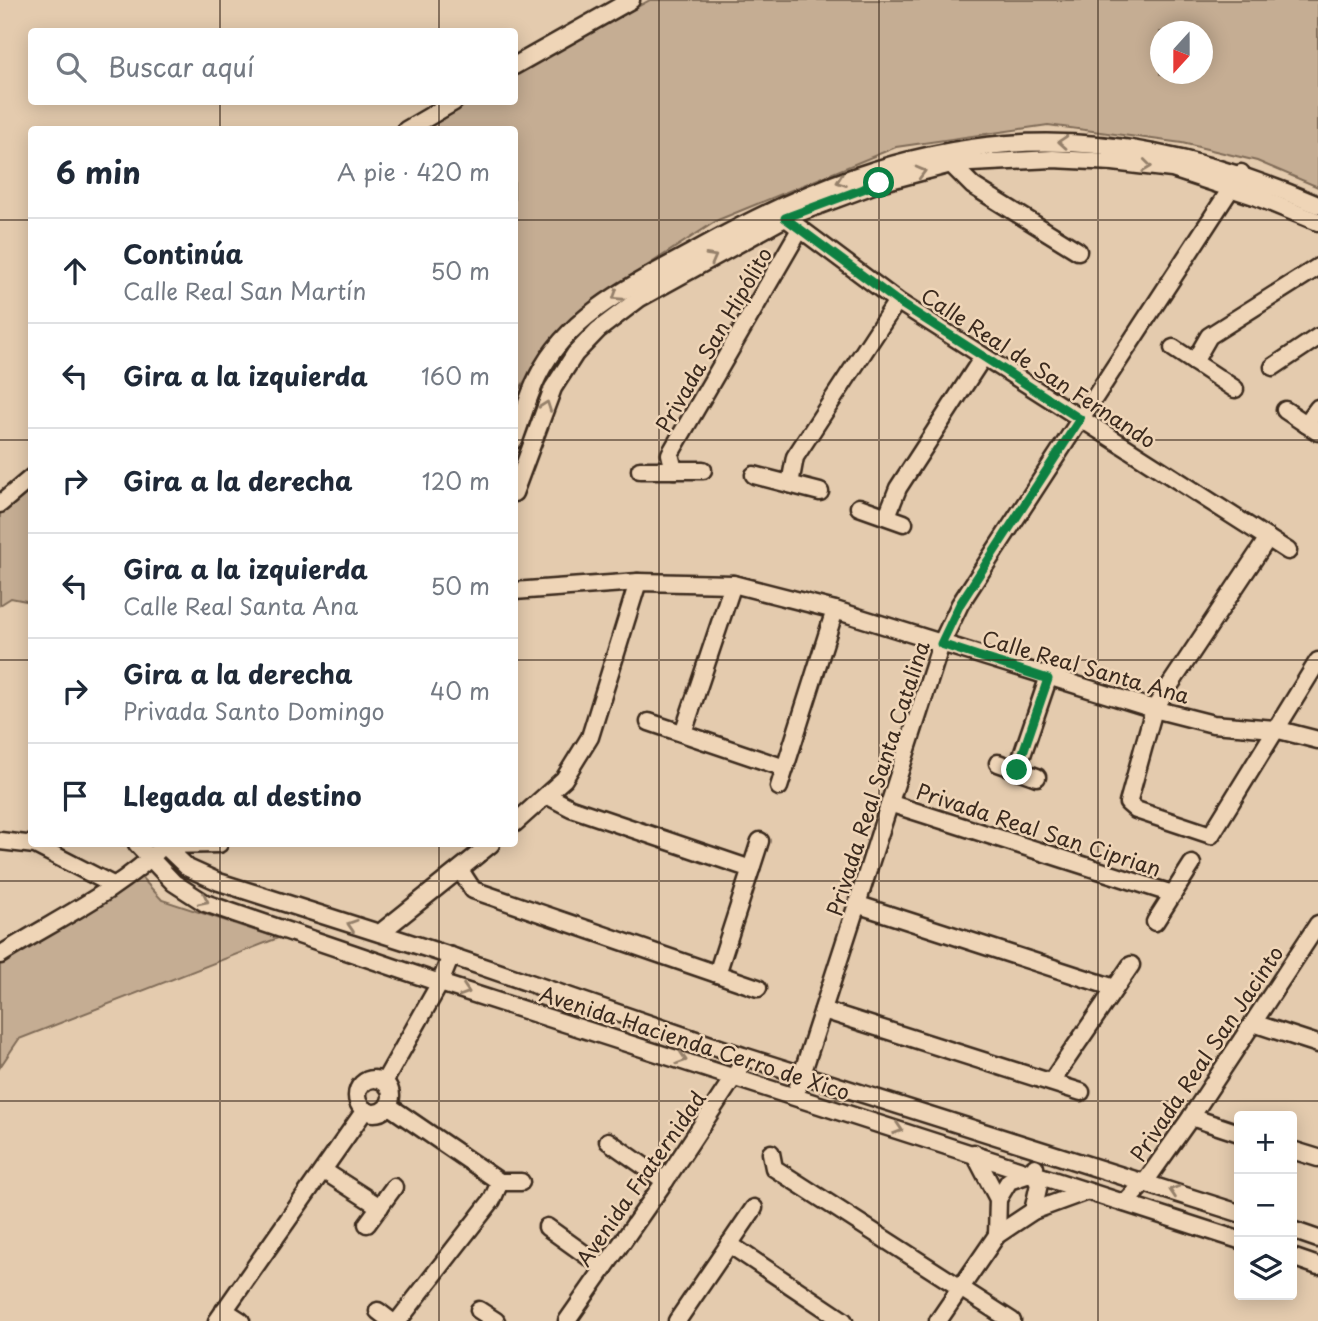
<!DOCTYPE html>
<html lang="es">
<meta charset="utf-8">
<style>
body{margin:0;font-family:"Playpen Sans",sans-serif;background:#f2f2f3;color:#1f2937}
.controls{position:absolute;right:21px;bottom:21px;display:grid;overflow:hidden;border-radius:7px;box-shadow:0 4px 18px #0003}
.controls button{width:63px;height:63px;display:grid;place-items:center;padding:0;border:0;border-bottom:2px solid #e0e1e3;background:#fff;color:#1f2937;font:35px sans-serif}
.compass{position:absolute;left:1150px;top:21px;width:63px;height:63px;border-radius:50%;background:#fff;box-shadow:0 4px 18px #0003;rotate:201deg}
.stop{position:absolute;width:21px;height:21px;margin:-16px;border:5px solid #0b8043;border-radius:50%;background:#fff}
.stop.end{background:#0b8043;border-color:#fff;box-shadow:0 2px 7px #0008}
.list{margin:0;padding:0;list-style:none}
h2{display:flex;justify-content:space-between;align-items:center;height:91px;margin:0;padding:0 28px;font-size:30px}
h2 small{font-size:23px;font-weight:400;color:#747a83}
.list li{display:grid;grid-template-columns:46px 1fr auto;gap:21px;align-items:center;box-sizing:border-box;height:105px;padding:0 28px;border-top:2px solid #e0e1e3}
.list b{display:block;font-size:26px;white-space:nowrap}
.list p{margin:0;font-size:23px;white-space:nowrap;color:#747a83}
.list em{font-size:23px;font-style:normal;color:#747a83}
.icon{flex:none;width:38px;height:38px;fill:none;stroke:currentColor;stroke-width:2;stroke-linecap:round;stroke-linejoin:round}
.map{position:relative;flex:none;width:1318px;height:1321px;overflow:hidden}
.search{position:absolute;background:#fff;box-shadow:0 4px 18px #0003;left:28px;top:28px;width:490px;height:77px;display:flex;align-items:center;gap:18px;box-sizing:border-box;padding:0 24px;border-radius:7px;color:#747a83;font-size:26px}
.panel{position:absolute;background:#fff;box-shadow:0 4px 18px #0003;left:28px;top:126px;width:490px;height:721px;border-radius:7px}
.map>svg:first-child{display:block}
.green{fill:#c5ad93;stroke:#806c58;stroke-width:2;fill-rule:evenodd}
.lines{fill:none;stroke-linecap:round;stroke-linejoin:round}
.street-casing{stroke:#3b2a1e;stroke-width:21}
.street{stroke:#efd5b7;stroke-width:16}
.oneway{stroke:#95806a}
.route{stroke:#0b8043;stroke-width:9}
.grid{fill:none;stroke:#3b2a1e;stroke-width:2;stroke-opacity:0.55}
.labels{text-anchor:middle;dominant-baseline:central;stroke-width:5;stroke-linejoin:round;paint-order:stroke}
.street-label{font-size:21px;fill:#3b2a1e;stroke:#efd5b7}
</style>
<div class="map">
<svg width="1318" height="1321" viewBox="0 0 1318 1321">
<rect width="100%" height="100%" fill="#e4cbae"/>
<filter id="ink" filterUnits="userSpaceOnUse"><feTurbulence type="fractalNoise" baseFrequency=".0143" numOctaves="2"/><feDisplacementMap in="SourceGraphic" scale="14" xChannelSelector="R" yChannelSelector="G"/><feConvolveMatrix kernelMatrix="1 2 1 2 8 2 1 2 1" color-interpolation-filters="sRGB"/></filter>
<g filter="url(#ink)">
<g class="green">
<path d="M650 0H1318V187L1257 161 1182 143 1048 125 896 147 718 220 614 287 557 333 520 388H514V130H421L467 102H514L515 75ZM1160 32H1202V74H1160Z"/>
<polygon points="31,487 31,602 11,598 0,605 0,514"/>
<polygon points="141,877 162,900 278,938 19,1039 0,1067 0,962"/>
</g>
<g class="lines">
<defs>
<g id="street">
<polyline points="514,66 631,0"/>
<polyline points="406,130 454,102"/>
<polyline points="951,164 973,186 1078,251"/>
<polyline points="778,212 897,301 1288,551"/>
<polyline points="1173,348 1235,389"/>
<polyline points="1194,362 1209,336 1318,267"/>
<polyline points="1273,367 1318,337"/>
<polyline points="1285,410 1318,432"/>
<polyline points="1306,424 1318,408"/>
<path d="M514 440C522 419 528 396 538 376 569 312 643 280 702 247 917 127 1089 107 1318 205"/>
<polyline points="640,470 703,470"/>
<polyline points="674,470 670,454 799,231"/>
<polyline points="754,475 820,492"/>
<polyline points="790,484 795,457 897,301"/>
<polyline points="514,493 553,388 575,354 598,330 640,298 785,218 879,183 951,164 1053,159 1113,162 1172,169 1257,197 1318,222"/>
<polyline points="0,504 32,477"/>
<polyline points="859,507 904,523"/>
<polyline points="887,516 898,488 983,357"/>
<polyline points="1268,538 1154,709 1128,803 1136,810 1211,835 1318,661"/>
<polyline points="514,591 638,582 733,584 835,610 1154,709 1213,724 1275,729 1318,740"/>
<polyline points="649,722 785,768"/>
<polyline points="683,733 733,584"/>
<polyline points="998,763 1037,777"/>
<polyline points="1017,770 1048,679"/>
<polyline points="779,787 835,610"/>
<polyline points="548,796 571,808 751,869"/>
<polyline points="892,804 1173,894"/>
<polyline points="514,824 564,779 590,737 638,582"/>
<polyline points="0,841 35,845 113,885"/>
<polyline points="137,844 174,883 205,903 440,983 1239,1240"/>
<polyline points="163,844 188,868 219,882 451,956 743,1056 1239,1213"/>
<polyline points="460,870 473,890 758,988"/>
<polyline points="859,905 1115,988"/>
<polyline points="1155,922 1192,864"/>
<polyline points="380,933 491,844"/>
<path d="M0 955C54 921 119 891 164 845L219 844"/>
<polyline points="717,974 760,841"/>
<polyline points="823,1010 1081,1092"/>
<polyline points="1253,1023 1318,1044"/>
<circle cx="374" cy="1096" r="17"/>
<polyline points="384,1082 440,983 451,956"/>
<polyline points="1051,1082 1131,965"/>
<polyline points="795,1096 941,644 960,604 1241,173"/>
<polyline points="389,1106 500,1182 521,1182"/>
<polyline points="1191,1117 1239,1133"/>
<polyline points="608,1141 665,1181"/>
<polyline points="1292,1150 1318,1158"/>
<polyline points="771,1153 774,1168 1012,1321"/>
<polyline points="974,1153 998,1199 997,1235"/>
<polyline points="324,1171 380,1207"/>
<polyline points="998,1199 1009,1181 1033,1173"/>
<polyline points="1125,1203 1145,1182 1191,1117 1318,924"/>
<polyline points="1033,1211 1039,1184 1033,1173 1035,1167"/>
<polyline points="367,1224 394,1187"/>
<polyline points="547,1227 604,1268"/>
<polyline points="1292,1230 1318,1239"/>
<polyline points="729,1244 844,1321"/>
<polyline points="1292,1257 1318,1266"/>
<polyline points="224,1310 241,1321"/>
<polyline points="479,1310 496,1321"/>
<polyline points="378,1311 391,1321"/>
<polyline points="217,1321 365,1110"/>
<polyline points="398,1321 492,1200 500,1182"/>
<polyline points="567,1321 665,1181 739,1069"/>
<polyline points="677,1321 754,1208"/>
<polyline points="938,1321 997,1235 1033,1211 1085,1192"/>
</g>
</defs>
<use href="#street" class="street-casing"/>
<use href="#street" class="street"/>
</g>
<defs><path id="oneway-chevron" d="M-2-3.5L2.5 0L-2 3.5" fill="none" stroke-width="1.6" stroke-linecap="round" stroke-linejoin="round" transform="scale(1.75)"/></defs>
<g class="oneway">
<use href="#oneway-chevron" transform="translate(1063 142) rotate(-176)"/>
<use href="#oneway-chevron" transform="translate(1147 166) rotate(7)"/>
<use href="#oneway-chevron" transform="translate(921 172) rotate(-15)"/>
<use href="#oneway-chevron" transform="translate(841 181) rotate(160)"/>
<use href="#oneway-chevron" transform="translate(712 258) rotate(-29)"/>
<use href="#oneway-chevron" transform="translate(617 296) rotate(147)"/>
<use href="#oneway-chevron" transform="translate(546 406) rotate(-70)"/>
<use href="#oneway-chevron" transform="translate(204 900) rotate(26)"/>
<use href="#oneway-chevron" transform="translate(352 925) rotate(-162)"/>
<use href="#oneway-chevron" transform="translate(465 991) rotate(18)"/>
<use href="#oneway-chevron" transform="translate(682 1059) rotate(18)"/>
<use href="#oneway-chevron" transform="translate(898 1129) rotate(18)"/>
<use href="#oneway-chevron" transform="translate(1174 1191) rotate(-162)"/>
</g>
</g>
<g class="lines" filter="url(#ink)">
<polyline class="route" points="879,183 785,218 897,301 1080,419 960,604 941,644 1048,679 1017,770"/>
</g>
<path class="grid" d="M220 0V32M439 0V32M659 0V1321M879 0V1321M1098 0V1321M220 102V130M439 102V130M0 220H32M514 220H1318M0 440H32M514 440H1318M0 660H32M514 660H1318M220 844V1321M439 844V1321M0 881H1318M0 1101H1318"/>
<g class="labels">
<g class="street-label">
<text transform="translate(713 339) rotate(-60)">Privada San Hipólito</text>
<text transform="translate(1039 367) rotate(33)">Calle Real de San Fernando</text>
<text transform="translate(1086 666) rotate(16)">Calle Real Santa Ana</text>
<text transform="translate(877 778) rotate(-72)">Privada Real Santa Catalina</text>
<text transform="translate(1039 829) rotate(18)">Privada Real San Ciprian</text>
<text transform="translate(695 1042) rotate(18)">Avenida Hacienda Cerro de Xico</text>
<text transform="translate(1206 1053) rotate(-56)">Privada Real San Jacinto</text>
<text transform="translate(640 1178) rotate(-55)">Avenida Fraternidad</text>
</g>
</g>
</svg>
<div class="controls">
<button>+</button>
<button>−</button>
<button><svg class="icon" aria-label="layers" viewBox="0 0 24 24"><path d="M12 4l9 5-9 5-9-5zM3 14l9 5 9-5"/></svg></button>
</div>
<svg class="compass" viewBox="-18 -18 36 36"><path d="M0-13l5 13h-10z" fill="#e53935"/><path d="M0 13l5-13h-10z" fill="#747a83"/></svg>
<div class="stop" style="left:879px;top:183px"></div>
<div class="stop end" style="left:1017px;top:770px"></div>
<div class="search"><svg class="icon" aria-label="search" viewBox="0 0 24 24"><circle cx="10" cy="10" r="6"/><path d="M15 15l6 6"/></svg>Buscar aquí</div>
<section class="panel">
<h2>6 min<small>A pie · 420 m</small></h2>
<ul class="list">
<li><svg class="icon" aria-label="ahead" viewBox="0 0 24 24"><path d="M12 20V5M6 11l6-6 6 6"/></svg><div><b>Continúa</b><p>Calle Real San Martín</p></div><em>50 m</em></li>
<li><svg class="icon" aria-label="left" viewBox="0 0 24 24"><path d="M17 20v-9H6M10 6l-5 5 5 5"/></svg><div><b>Gira a la izquierda</b></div><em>160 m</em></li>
<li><svg class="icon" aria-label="right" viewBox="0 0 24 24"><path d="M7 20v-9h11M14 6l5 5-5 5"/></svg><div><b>Gira a la derecha</b></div><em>120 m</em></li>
<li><svg class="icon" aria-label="left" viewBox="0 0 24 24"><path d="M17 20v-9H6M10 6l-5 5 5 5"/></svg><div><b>Gira a la izquierda</b><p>Calle Real Santa Ana</p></div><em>50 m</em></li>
<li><svg class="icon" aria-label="right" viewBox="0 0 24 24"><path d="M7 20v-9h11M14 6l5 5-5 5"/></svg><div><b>Gira a la derecha</b><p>Privada Santo Domingo</p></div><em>40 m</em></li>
<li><svg class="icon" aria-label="arrive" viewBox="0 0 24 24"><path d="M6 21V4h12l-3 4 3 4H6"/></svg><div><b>Llegada al destino</b></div></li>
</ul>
</section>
</div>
